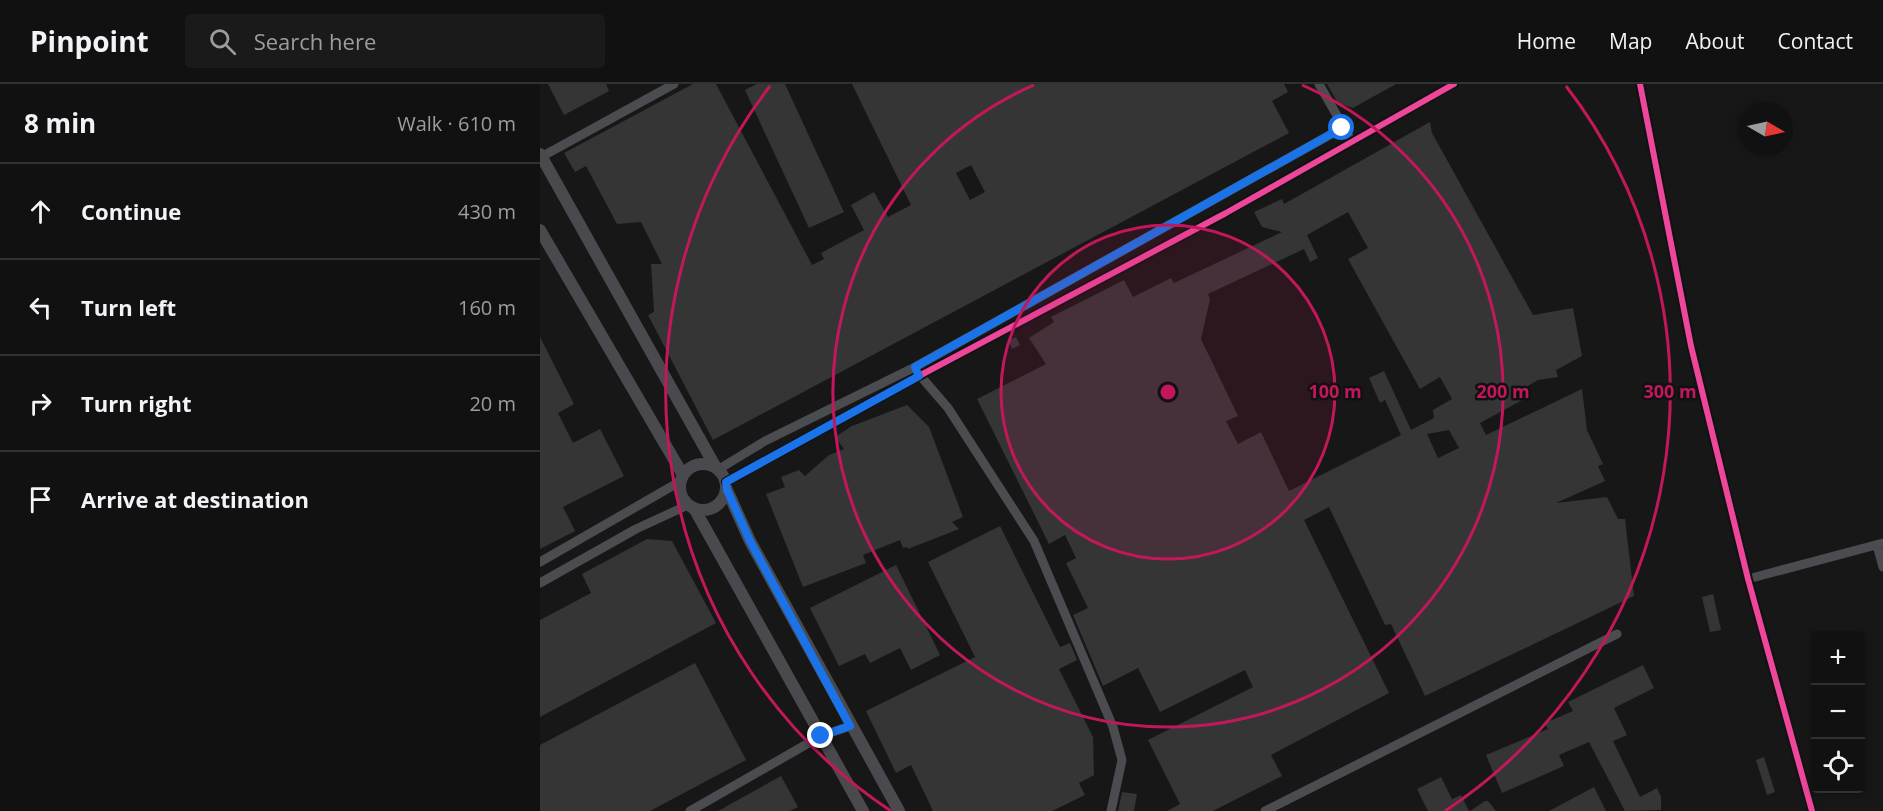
<!DOCTYPE html>
<meta charset="utf-8">
<style>
body{margin:0;font-family:"Open Sans",sans-serif;background:#1a1a1a;color:#f1f3f6}
.controls{position:absolute;right:18px;bottom:18px;display:grid;overflow:hidden;border-radius:6px;box-shadow:0 3px 9px #0003}
.controls button{width:54px;height:54px;display:grid;place-items:center;padding:0;border:0;border-bottom:2px solid #303131;background:#111;color:#f1f3f6;font:30px sans-serif}
.compass{position:absolute;left:1199px;top:18px;width:54px;height:54px;border-radius:50%;background:#111;box-shadow:0 3px 9px #0003;rotate:99deg}
.stop{position:absolute;width:18px;height:18px;margin:-14px;border:4px solid #1a73e8;border-radius:50%;background:#fff}
.stop.end{background:#1a73e8;border-color:#fff;box-shadow:0 2px 6px #0008}
.list{margin:0;padding:0;list-style:none}
h2{display:flex;justify-content:space-between;align-items:center;height:78px;margin:0;padding:0 24px;font-size:26px}
h2 small{font-size:20px;font-weight:400;color:#9c9d9f}
.list li{display:grid;grid-template-columns:39px 1fr auto;gap:18px;align-items:center;box-sizing:border-box;height:96px;padding:0 24px;border-top:2px solid #303131}
.list b{display:block;font-size:22px;white-space:nowrap}
.list em{font-size:20px;font-style:normal;color:#9c9d9f}
.icon{flex:none;width:33px;height:33px;fill:none;stroke:currentColor;stroke-width:2;stroke-linecap:round;stroke-linejoin:round}
.map{position:relative;flex:none;width:1343px;height:727px;overflow:hidden}
header{display:flex;align-items:center;gap:36px;box-sizing:border-box;height:84px;padding:0 30px;background:#111;border-bottom:2px solid #303131}
header strong{font-size:28px}
nav{display:flex;gap:33px;margin-inline-start:auto;font-size:21px}
.search{width:420px;height:54px;background:#1a1a1a;display:flex;align-items:center;gap:15px;box-sizing:border-box;padding:0 21px;border-radius:6px;color:#9c9d9f;font-size:22px}
main{display:flex}
aside{flex:1;background:#111}
.map>svg:first-child{display:block}
.building{fill:#353536;fill-rule:evenodd}
.lines{fill:none;stroke-linecap:round;stroke-linejoin:round}
.street{stroke:#4b4c50;stroke-width:9}
.secondary{stroke:#4a4a4e;stroke-width:12}
.cycleway-casing{stroke:#111113;stroke-width:10}
.cycleway{stroke:#ed469a;stroke-width:6}
.route{stroke:#1a73e8;stroke-width:8}
.ring{fill:none;stroke:#c2185b;stroke-width:3}
.centre{fill:#c2185b;stroke:#111113;stroke-width:3}
.ring-label{font-size:18px;text-anchor:middle;font-weight:bold;fill:#c2185b;stroke:#111113;stroke-width:5;stroke-linejoin:round;paint-order:stroke}
</style>
<header>
<strong>Pinpoint</strong>
<div class="search"><svg class="icon" aria-label="search" viewBox="0 0 24 24"><circle cx="10" cy="10" r="6"/><path d="M15 15l6 6"/></svg>Search here</div>
<nav><a>Home</a><a>Map</a><a>About</a><a>Contact</a></nav>
</header>
<main>
<aside>
<h2>8 min<small>Walk · 610 m</small></h2>
<ul class="list">
<li><svg class="icon" aria-label="ahead" viewBox="0 0 24 24"><path d="M12 20V5M6 11l6-6 6 6"/></svg><div><b>Continue</b></div><em>430 m</em></li>
<li><svg class="icon" aria-label="left" viewBox="0 0 24 24"><path d="M17 20v-9H6M10 6l-5 5 5 5"/></svg><div><b>Turn left</b></div><em>160 m</em></li>
<li><svg class="icon" aria-label="right" viewBox="0 0 24 24"><path d="M7 20v-9h11M14 6l5 5-5 5"/></svg><div><b>Turn right</b></div><em>20 m</em></li>
<li><svg class="icon" aria-label="arrive" viewBox="0 0 24 24"><path d="M6 21V4h12l-3 4 3 4H6"/></svg><div><b>Arrive at destination</b></div></li>
</ul>
</aside>
<div class="map">
<svg width="1343" height="727" viewBox="0 0 1343 727">
<rect width="100%" height="100%" fill="#171717"/>
<g class="building">
<polygon points="8,0 66,0 69,7 24,31"/>
<path d="M153 0H176L272 181 284 175 281 169 324 146 311 121 334 108 348 133 371 121 312 0H744L748 8 732 17 749 49 173 356 108 231 114 228 111 180H122L101 138 77 140 46 82 35 88 24 69ZM431 81 445 108 430 116 416 89Z"/>
<polygon points="217,0 245,0 304,128 269,144 205,6"/>
<polygon points="787,0 856,0 813,24 798,19"/>
<path d="M890 38 892 49 993 231 1033 224 1042 272 1016 286 1018 293 998 296 982 305 986 314 940 339 946 351 1042 305 1047 346 1063 380 1058 382 1065 397 1016 419 1067 413 1078 435H1085L1094 512 885 612 851 540 845 541 789 423 764 436 849 609 731 671 742 692 673 727H627L640 720 608 656 713 603 705 586 620 628 598 584 563 602 533 531 548 524 526 479 536 474 525 451 509 460 437 315 506 280 489 254 514 238 511 233 584 196 593 213 631 194 634 199 742 148 722 143 714 128 742 115 744 120ZM808 128 828 164 808 175 880 305 900 293 912 315 893 326 894 334 871 346 844 287 829 294 840 319 845 316 861 351 749 407 721 348 698 360 686 337 698 332 661 255 670 215 668 210 764 165 770 178 778 174 767 151ZM909 346 919 364 898 374 887 350Z"/>
<polygon points="0,253 34,320 18,329 33,359 60,345 84,392 23,423 35,447 0,465"/>
<polygon points="476,253 480,261 472,265 468,256"/>
<polygon points="367,321 389,343 423,433 412,438 419,445 368,465 367,463 363,464 360,456 323,471 326,479 263,503 226,410 245,403 241,393 259,386 265,392 289,371 304,365 295,353 312,342"/>
<polygon points="460,442 520,563 530,559 537,576 519,585 553,653 554,691 539,699 545,711 512,727 393,727 371,681 356,689 326,627 435,573 388,478"/>
<polygon points="107,455 132,457 176,539 0,633 0,536 51,509 42,490"/>
<polygon points="356,481 400,571 371,586 360,564 330,579 325,570 299,582 270,524"/>
<polygon points="1173,510 1181,546 1170,548 1162,513"/>
<polygon points="155,579 206,676 110,727 0,727 0,661"/>
<polygon points="1103,581 1114,604 1074,624 1087,651 1073,657 1100,713 1117,704 1121,713 1121,726 1085,727 1049,658 1019,671 1024,682 962,709 946,671 1008,645 1005,639 1033,627 1028,618"/>
<polygon points="1224,673 1235,708 1227,711 1216,676"/>
<polygon points="241,692 258,723 250,727 178,727"/>
<polygon points="901,693 912,715 921,711 929,727 888,727 877,705"/>
<polygon points="1054,703 1066,727 1009,727"/>
<polygon points="582,708 597,710 594,727 578,727"/>
<polygon points="945,717 948,717 956,727 930,727"/>
</g>
<g class="lines">
<g class="street">
<polyline points="779,0 812,58"/>
<polyline points="1100,0 1151,262 1208,495 1272,727"/>
<polyline points="1,73 134,0"/>
<polyline points="377,288 408,324 494,457 573,643 582,676 571,727"/>
<polyline points="179,385 225,357 375,283 802,44"/>
<polyline points="186,398 379,292 686,129 914,0"/>
<polyline points="1337,461 1343,483"/>
<polyline points="0,478 141,397"/>
<polyline points="1208,495 1343,459"/>
<polyline points="0,499 96,445 148,421"/>
<polyline points="150,727 281,652 310,642"/>
<polyline points="725,727 1077,550"/>
</g>
<g class="secondary">
<polyline points="0,70 175,382"/>
<polyline points="0,146 143,391"/>
<circle cx="163" cy="403" r="23"/>
<polyline points="187,406 210,457 359,727"/>
<polyline points="154,424 323,727"/>
</g>
<defs>
<g id="cycleway">
<polyline points="1100,0 1151,262 1208,495 1272,727"/>
<polyline points="186,398 379,292 686,129 914,0"/>
</g>
</defs>
<use href="#cycleway" class="cycleway-casing"/>
<use href="#cycleway" class="cycleway"/>
</g>
<g class="lines">
<polyline class="route" points="281,652 310,642 210,457 187,406 186,398 379,292 375,283 802,44"/>
</g>
<circle cx="628" cy="308" r="167" fill="#c2185b" fill-opacity=".12"/>
<g class="ring">
<circle cx="628" cy="308" r="167"/>
<path d="M762 1A335 335 0 1 1 494 1"/>
<path d="M351 727A502 502 0 0 1 230 2M1026 2A502 502 0 0 1 905 727"/>
</g>
<circle cx="628" cy="308" r="9" class="centre"/>
<g class="ring-label">
<text x="795" y="314">100 m</text>
<text x="963" y="314">200 m</text>
<text x="1130" y="314">300 m</text>
</g>
</svg>
<div class="controls">
<button>+</button>
<button>−</button>
<button><svg class="icon" aria-label="locate" viewBox="0 0 24 24"><circle cx="12" cy="12" r="6"/><path d="M12 2v4M12 18v4M2 12h4M18 12h4"/></svg></button>
</div>
<svg class="compass" viewBox="-18 -18 36 36"><path d="M0-13l5 13h-10z" fill="#e53935"/><path d="M0 13l5-13h-10z" fill="#9c9d9f"/></svg>
<div class="stop" style="left:802px;top:44px"></div>
<div class="stop end" style="left:281px;top:652px"></div>
</div>
</main>
